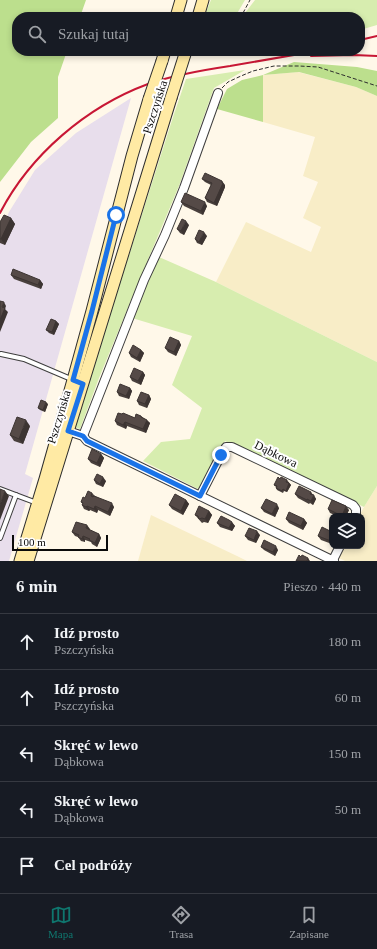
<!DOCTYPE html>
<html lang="pl">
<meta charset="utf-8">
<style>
body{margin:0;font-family:Georgia,serif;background:#20242c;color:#f1f3f6}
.controls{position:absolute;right:12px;bottom:12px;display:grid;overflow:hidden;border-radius:8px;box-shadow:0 2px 6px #0003}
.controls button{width:36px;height:36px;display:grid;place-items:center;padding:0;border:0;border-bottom:1px solid #363941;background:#171b24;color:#f1f3f6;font:20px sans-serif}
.scale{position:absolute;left:12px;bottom:10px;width:96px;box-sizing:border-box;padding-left:4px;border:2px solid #0b0b0b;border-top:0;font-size:11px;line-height:14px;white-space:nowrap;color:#0b0b0b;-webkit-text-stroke:3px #fff;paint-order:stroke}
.stop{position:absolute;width:12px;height:12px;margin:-9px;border:3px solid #1a73e8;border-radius:50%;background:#fff}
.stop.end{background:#1a73e8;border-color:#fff;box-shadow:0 1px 4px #0008}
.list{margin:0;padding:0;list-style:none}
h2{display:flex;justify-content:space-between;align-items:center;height:52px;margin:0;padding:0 16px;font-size:17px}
h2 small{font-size:13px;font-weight:400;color:#9ea1a6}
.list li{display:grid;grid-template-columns:26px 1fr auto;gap:12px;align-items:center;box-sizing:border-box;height:56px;padding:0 16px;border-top:1px solid #363941}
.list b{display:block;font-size:15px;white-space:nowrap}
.list p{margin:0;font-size:13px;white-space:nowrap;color:#9ea1a6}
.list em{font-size:13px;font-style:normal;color:#9ea1a6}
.icon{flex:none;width:22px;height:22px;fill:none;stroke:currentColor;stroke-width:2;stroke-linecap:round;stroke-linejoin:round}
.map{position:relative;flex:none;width:377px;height:561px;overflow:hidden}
.search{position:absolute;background:#171b24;box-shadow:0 2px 6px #0003;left:12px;right:12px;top:12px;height:44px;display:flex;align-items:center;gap:10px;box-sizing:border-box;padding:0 14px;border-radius:16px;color:#9ea1a6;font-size:15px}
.sheet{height:332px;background:#171b24}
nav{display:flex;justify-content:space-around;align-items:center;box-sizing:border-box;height:56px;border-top:1px solid #363941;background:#171b24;font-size:11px;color:#9ea1a6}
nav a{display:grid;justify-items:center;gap:2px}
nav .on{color:#0f766e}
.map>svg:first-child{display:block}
.industrial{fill:#e8deec}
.farmland{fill:#f8edc7}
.green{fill:#d7edaf}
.forest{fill:#bcdf8d}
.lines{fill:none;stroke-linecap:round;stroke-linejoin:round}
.lane-casing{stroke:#3e3e3e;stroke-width:6}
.street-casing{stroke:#3e3e3e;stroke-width:10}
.secondary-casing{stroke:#2d2d2d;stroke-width:13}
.path{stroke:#2d2d2d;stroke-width:1;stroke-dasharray:4 2;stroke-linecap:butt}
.lane{stroke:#fff;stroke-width:4}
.street{stroke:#fff;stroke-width:8}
.secondary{stroke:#ffeaa4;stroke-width:11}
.rail{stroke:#c81735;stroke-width:2}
.secondary-bridge-casing{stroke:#2d2d2d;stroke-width:13;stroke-linecap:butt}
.secondary-bridge{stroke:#ffeaa4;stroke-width:11}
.wall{fill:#49403d}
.shaded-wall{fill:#3c3432}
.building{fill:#554a47;stroke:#3c3432}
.route{stroke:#1a73e8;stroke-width:5}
.labels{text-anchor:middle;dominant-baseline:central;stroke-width:4;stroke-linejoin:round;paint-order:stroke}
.street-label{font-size:12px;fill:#0b0b0b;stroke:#fff}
</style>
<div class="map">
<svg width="377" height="561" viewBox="0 0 377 561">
<rect width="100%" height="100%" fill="#fff8e9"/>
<polygon class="industrial" points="131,98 25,474 33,478 9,561 0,561 0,231 9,212 35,170 76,133"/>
<g class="farmland">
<polygon points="298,72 356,87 377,96 377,362 216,282 246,222 311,252 321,227 303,218 318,182 303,176 315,137 263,122 263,75"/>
<polygon points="377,486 377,561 345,561 339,558 345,546 362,546 362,516 359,516 364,507"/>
<polygon points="151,515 237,556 247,561 138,561"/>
</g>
<g class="green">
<polygon points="211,0 245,0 235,17 204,17"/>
<polygon points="255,0 377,0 377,25 360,30 360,17 242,17"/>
<polygon points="194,51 228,51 192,56"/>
<polygon points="245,70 214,88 179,186 139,281 99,378 80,429 74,427 174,114 186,79"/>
<polygon points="159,257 216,282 377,362 377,486 364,507 225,441 200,490 143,461 161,442 190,439 202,408 172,385 192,336 132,318"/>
</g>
<g class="forest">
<polygon points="0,0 86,0 80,17 17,17 17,51 67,51 58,77 58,118 31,142 0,182"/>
<polygon points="294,62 357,67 377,71 377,96 356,87 299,72 263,75 263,122 217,109 227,89 242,80 263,75"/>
</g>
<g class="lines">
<defs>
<g id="lane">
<polyline points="1,354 24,359 71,379"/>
<polyline points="0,489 37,503"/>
<polyline points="0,538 16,495"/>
</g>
<g id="street">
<polyline points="68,431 83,436 87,441 334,561"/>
<polyline points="83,436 144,280 165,235 184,188 218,93"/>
<polyline points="200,496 221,455 226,447 232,447 353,505 356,509 356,514 355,516"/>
<polyline points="333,560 340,546"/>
</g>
<g id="secondary">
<polyline points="176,17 181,0"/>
<polyline points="198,17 203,0"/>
<polyline points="162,61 165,51"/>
<polyline points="20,561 45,479 73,380 92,311 132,156 149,99"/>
<polyline points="28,561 171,98"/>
</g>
</defs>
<use href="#lane" class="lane-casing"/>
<use href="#street" class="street-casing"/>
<use href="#secondary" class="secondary-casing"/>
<g class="path">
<polyline points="243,13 250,0"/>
<polyline points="222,88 228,82 241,76 253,71 274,66 299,66 318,67 377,86"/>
</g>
<use href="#lane" class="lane"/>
<use href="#street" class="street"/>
<use href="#secondary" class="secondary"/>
<g class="rail">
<polyline points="360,40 377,36"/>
<polyline points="311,56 354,55 377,56"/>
<path d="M0 213C30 155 86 107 148 84 174 75 203 70 230 66 259 61 288 56 317 51"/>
</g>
<defs>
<g id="secondary-bridge">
<polyline points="171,98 186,51"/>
<polyline points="149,99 162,61"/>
</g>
</defs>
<use href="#secondary-bridge" class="secondary-bridge-casing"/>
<use href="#secondary-bridge" class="secondary-bridge"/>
</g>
<g class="wall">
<polygon points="202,179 225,185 225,187 217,206 207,202 205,198 211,185 205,182"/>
<polygon points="181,202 207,206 203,215 184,206"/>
<polygon points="11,218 15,224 5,245 0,243 0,222"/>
<polygon points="189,225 184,235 180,233 177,229"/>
<polygon points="207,236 202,245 197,243 195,239"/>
<polygon points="11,275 40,280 43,284 41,289 14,279"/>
<polygon points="56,321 59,324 54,335 49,333 46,330"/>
<polygon points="179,341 181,345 176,356 168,352 165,348"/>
<polygon points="141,350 144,353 140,362 131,357 129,353"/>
<polygon points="143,372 145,375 141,385 132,381 130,377"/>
<polygon points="130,388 132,391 129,399 119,396 117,392"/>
<polygon points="149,395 151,399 147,408 139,405 137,401"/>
<polygon points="48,404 45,412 40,410 38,408"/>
<polygon points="122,414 135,418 141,416 150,423 146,433 127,426 126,429 117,425 115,421"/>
<polygon points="30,426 23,444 14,441 10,435"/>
<polygon points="101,454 104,458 100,467 91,463 88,459"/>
<polygon points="280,479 287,480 291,485 287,492 284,491 283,493 277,490 276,488 276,487 274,485"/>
<polygon points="94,480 106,481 103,487 96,484"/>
<polygon points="311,492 316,499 313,505 310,503 309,504 298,498 295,494"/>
<polygon points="92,493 95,496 114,507 110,516 98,510 97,513 90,510 89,511 84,509 82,505 83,504 81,502"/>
<polygon points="186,500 189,504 183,515 172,509 169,505"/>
<polygon points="261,508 279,508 275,517 264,512"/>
<polygon points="328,509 349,510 346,516 337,516 330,513"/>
<polygon points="209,511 212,515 208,523 204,522 202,523 195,515"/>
<polygon points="286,519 304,519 307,523 303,530 289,523"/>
<polygon points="230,521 235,526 232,531 220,527 217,523"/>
<polygon points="90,529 89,530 99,534 101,538 97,547 92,544 91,542 85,540 85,542 81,541 78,537 75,536 72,532"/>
<polygon points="332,532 332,544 321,540 318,536"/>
<polygon points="260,535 256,543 248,540 245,536"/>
<polygon points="261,547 278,550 275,556 264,550"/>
</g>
<g class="shaded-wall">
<polygon points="222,181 225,185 225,187 217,206 214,203"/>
<polygon points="205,202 207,206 203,215 201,211"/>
<polygon points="11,218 15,224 5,245 1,239"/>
<polygon points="186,221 189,225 184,235 181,231"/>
<polygon points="204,232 207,236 202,245 199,242"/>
<polygon points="40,280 43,284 41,289 38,285"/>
<polygon points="4,302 6,306 5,309 8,312 0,332 0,320 2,307"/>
<polygon points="56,321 59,324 54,335 52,332"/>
<polygon points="179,341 181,345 176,356 174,352"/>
<polygon points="141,350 144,353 140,362 137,358"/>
<polygon points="143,372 145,375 141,385 138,381"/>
<polygon points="130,388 132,391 129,399 126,396"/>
<polygon points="149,395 151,399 147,408 145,404"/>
<polygon points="46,402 48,404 45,412 43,410"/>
<polygon points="26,420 30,426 23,444 19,439"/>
<polygon points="147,420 150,423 146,433 143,429"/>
<polygon points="125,422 127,426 126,429 123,425"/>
<polygon points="101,454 104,458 100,467 97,463"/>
<polygon points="103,477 106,481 103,487 100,484"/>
<polygon points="289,483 291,485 287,492 286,491"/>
<polygon points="5,491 9,496 0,520 0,505"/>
<polygon points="314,495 316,499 313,505 311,501"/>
<polygon points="186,500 189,504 183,515 181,511"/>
<polygon points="112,503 114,507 110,516 108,512"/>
<polygon points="277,504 279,508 275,517 272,514"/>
<polygon points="87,506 90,510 89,511 86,507"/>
<polygon points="95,506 98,510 97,513 94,509"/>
<polygon points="346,506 349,510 346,516 342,516"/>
<polygon points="209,511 212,515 208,523 205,519"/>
<polygon points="304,519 307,523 303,530 301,526"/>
<polygon points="229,520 232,523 232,522 235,526 232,531 229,528"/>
<polygon points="87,525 90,529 88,532 86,528"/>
<polygon points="257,531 260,535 256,543 254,540"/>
<polygon points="99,534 101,538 97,547 95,543"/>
<polygon points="83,536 85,540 85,542 82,539"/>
<polygon points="276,546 278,550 275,556 273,552"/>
<polygon points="308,558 310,561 307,561"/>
</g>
<g class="building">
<polygon points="205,173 222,181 222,183 223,183 214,203 205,198 212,183 202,179"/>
<polygon points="185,193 205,202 201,211 181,202"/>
<polygon points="4,215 11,218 1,239 0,239 0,222"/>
<polygon points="182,219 186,221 181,231 177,229"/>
<polygon points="199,230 204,232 199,242 195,239"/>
<polygon points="13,269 40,280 38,285 11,275"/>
<polygon points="0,301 4,302 2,307 5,308 0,320"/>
<polygon points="51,319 56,321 52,332 46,330"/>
<polygon points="170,337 179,341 174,352 165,348"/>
<polygon points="133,345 141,350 137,358 129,353"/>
<polygon points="134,368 143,372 138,381 130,377"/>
<polygon points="120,384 130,388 126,396 117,392"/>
<polygon points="141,392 149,395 145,404 137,401"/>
<polygon points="41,400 46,402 43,410 38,408"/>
<polygon points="118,413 122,414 123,413 135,418 136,414 141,416 141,417 147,420 143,429 125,422 123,425 115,421"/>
<polygon points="17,417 26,420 19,439 10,435"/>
<polygon points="92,449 101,454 97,463 88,459"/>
<polygon points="97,474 103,477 100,484 94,480"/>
<polygon points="278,477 280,479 281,477 287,480 286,482 289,483 286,491 283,489 282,491 276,488 277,486 274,485"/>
<polygon points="299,486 311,492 310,494 314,495 311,501 307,499 307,500 295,494"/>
<polygon points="0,489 5,491 0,505"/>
<polygon points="88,491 92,493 91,496 93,497 94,496 112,503 108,512 95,506 94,509 87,506 86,507 82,505 83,503 81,502 83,497 85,498"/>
<polygon points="175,494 186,500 181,511 169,505"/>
<polygon points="266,499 277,504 272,514 261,508"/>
<polygon points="332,500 346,506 342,516 328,509"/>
<polygon points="199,506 209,511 205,519 202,518 199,519 198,516 195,515"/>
<polygon points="289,512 304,519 301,526 286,519"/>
<polygon points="221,516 229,520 232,522 229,528 217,523"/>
<polygon points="76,522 87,525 86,528 99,534 95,543 89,540 90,539 83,536 82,539 78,537 79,535 72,532"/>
<polygon points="322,527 332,532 332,539 331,541 318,536"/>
<polygon points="249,528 257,531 254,540 245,536"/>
<polygon points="264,540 276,546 273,552 261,547"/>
<polygon points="299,555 301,557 302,555 308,558 307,561 296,561"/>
</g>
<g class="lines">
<polyline class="route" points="116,215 92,311 73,380 83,384 68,431 83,436 87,441 200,496 221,455"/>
</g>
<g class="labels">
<g class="street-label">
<text transform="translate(155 107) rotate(-72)">Pszczyńska</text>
<text transform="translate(59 417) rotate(-73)">Pszczyńska</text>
<text transform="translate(276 454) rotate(26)">Dąbkowa</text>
</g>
</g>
</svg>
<div class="controls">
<button><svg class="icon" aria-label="layers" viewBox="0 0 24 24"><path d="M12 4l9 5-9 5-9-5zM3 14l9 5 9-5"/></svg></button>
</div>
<div class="scale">100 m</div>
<div class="stop" style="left:116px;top:215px"></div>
<div class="stop end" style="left:221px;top:455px"></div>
<div class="search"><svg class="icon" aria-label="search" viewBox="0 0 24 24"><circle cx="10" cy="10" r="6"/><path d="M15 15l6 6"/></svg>Szukaj tutaj</div>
</div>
<section class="sheet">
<h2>6 min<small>Pieszo · 440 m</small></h2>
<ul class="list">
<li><svg class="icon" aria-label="ahead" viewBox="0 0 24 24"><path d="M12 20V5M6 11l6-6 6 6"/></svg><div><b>Idź prosto</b><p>Pszczyńska</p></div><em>180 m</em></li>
<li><svg class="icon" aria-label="ahead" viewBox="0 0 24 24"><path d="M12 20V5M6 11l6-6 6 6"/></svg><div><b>Idź prosto</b><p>Pszczyńska</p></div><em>60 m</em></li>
<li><svg class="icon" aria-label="left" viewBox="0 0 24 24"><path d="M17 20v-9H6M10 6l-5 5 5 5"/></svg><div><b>Skręć w lewo</b><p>Dąbkowa</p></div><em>150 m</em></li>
<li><svg class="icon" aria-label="left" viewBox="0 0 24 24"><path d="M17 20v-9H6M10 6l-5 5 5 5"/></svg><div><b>Skręć w lewo</b><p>Dąbkowa</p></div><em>50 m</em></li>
<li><svg class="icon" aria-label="arrive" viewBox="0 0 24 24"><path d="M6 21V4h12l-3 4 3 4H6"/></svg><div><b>Cel podróży</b></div></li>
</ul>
</section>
<nav>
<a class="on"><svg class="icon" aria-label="map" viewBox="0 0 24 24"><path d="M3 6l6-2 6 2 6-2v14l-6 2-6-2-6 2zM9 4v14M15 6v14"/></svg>Mapa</a>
<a><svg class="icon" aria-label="directions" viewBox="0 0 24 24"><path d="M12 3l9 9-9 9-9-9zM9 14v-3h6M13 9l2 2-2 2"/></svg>Trasa</a>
<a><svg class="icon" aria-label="saved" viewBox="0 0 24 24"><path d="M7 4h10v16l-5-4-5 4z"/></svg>Zapisane</a>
</nav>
